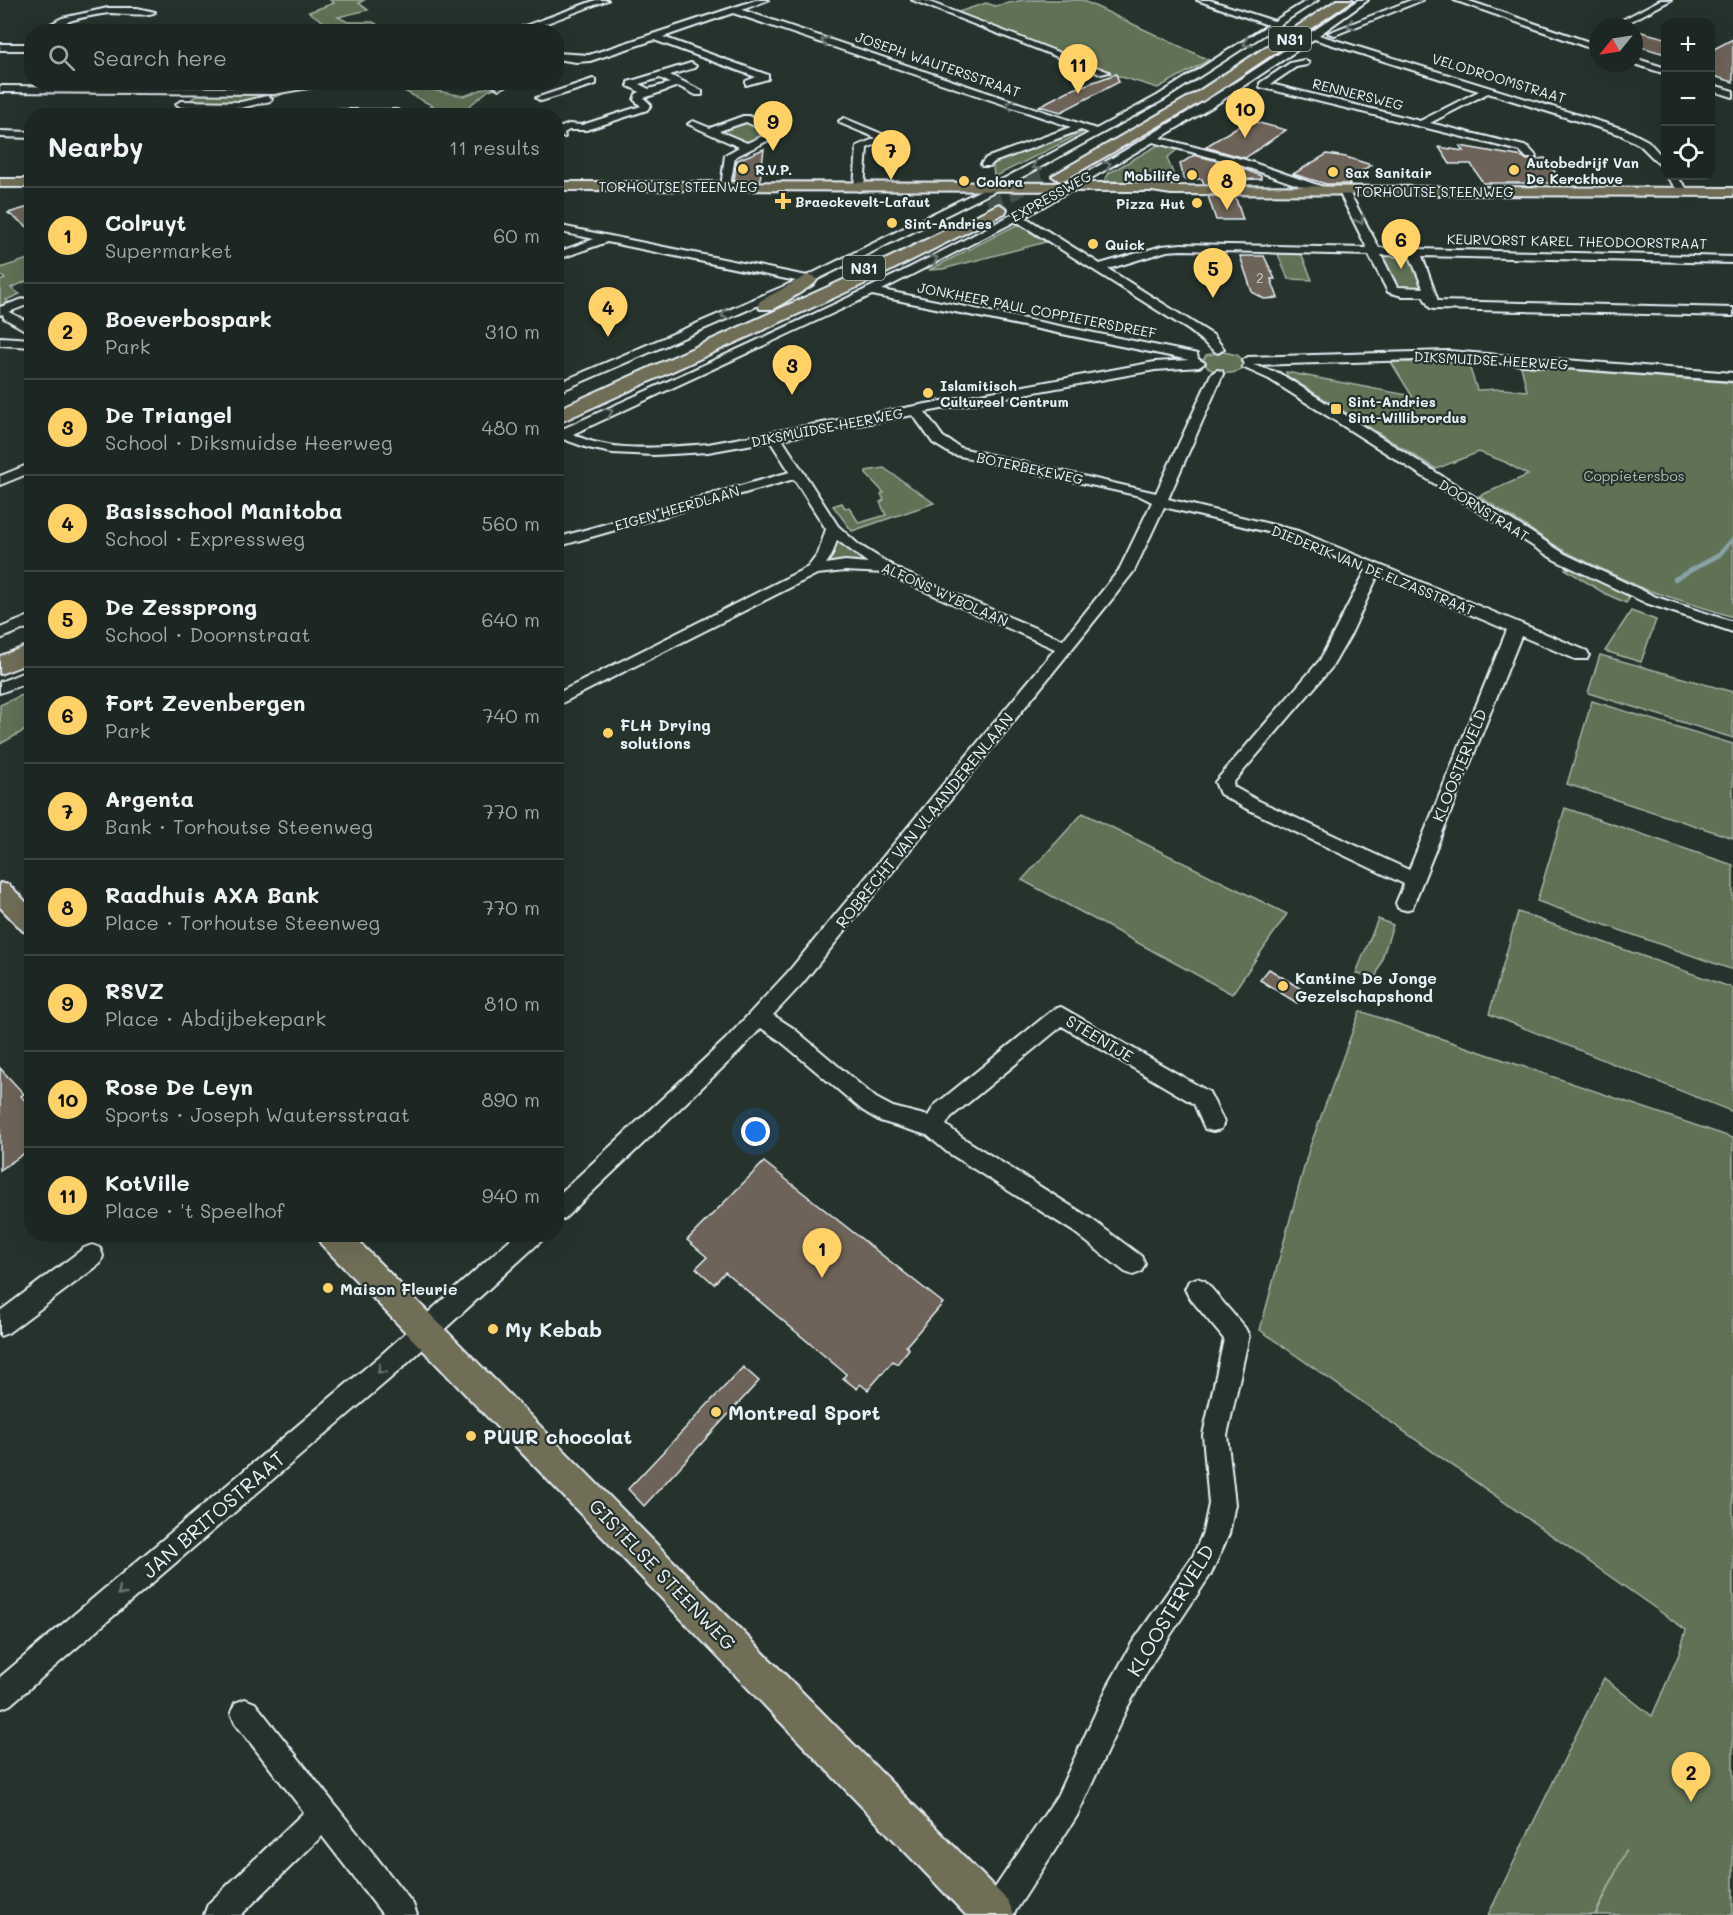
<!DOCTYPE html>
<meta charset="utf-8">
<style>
body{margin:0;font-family:Mali,sans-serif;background:#252e2a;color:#f1f3f6}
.controls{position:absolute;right:18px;top:18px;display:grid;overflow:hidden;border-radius:12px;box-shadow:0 6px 24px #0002}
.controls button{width:54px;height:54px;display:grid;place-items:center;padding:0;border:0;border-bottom:2px solid #3a4340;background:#1c2622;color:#f1f3f6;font:30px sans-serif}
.compass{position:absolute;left:1589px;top:18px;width:54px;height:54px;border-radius:50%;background:#1c2622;box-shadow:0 6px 24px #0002;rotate:240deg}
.you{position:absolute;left:756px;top:1132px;width:21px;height:21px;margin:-15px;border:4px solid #fff;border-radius:50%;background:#1a73e8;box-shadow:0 0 0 9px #1a73e833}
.badge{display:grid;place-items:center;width:39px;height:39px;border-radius:50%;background:#ffd166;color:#111;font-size:20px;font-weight:700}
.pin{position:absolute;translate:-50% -50px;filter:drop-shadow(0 2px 3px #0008)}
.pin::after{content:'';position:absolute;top:32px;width:21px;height:18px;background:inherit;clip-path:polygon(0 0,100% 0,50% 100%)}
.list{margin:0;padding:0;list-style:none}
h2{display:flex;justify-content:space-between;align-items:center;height:78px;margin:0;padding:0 24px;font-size:26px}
h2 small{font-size:20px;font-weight:400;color:#a0a5a5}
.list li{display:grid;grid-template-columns:39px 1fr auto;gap:18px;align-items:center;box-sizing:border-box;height:96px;padding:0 24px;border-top:2px solid #3a4340}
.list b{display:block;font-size:22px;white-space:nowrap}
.list p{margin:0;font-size:20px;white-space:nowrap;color:#a0a5a5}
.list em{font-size:20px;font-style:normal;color:#a0a5a5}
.icon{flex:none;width:33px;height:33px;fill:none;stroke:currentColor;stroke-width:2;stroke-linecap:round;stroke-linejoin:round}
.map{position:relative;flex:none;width:1733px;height:1915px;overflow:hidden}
.search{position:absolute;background:#1c2622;box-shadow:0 6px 24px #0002;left:24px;top:24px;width:540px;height:66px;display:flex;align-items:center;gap:15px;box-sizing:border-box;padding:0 21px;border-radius:24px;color:#a0a5a5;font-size:22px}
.panel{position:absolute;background:#1c2622;box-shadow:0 6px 24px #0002;left:24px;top:108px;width:540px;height:1134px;border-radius:24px}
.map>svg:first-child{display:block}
.green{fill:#5f7255;stroke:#a4b2a6;stroke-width:1.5}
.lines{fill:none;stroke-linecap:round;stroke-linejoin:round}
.stream{stroke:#88a1a5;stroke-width:4.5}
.building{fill:#6e6459;stroke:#e8f1f8;stroke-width:1.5}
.highway-tunnel{stroke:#43504b;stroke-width:15;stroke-dasharray:15 8;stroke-linecap:butt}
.minor-casing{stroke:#e8f1f8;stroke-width:4}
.major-casing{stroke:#e8f1f8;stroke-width:4}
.highway-casing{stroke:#e8f1f8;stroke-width:4}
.minor{fill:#26332d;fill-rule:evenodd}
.major{fill:#716e59;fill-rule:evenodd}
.highway{fill:#716e59;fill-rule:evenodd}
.oneway{stroke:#6a7674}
.poi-dot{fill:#ffd166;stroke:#26332d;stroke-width:2}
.labels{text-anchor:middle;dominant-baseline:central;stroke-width:4.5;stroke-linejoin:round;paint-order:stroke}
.far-street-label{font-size:14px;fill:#e8f1f8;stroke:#26332d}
.far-poi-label{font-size:14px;font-weight:bold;fill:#e8f1f8;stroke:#26332d;text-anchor:start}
.number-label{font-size:14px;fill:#caced0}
.far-park-label{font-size:14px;fill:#b1beb7;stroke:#26332d}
.shield{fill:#26332d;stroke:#aeb8bb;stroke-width:1.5}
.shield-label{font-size:15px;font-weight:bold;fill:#e8f1f8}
.poi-label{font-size:16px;font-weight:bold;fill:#e8f1f8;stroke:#26332d;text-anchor:start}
.street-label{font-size:16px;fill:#e8f1f8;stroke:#26332d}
.near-poi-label{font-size:20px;font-weight:bold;fill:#e8f1f8;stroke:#26332d;text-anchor:start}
.near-street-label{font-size:20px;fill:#e8f1f8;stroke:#26332d}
</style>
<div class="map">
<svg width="1733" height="1915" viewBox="0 0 1733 1915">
<rect width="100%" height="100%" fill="#26332d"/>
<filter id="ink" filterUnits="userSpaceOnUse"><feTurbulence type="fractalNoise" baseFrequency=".0167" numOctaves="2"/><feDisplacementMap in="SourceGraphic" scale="12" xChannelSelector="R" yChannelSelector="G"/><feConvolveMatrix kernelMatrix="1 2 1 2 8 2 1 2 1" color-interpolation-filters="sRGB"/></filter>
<g filter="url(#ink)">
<g class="green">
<polygon points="330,0 364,0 359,3 368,10 338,17 348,22 373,22 388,31 337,31 309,12 334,3"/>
<polygon points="1023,0 1082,0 1209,60 1158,88 1105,72 952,14 986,3 995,6"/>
<polygon points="389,83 408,83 420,88 464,96 491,86 495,88 489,90 458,115 424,115 427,110 424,110 433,106"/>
<path d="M287 92C261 106 218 102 188 102L199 93 237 95Z"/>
<polygon points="746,121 774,132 747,144 718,131"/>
<polygon points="1079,131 1082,133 994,177 993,165 1000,159"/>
<polygon points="1158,145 1178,149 1167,158 1177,184 1104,181 1109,173"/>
<polygon points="1018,224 1046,242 943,269 929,270"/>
<polygon points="1301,253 1312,280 1288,279 1278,254"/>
<path d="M1383 255C1412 255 1411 259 1424 283L1416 290 1398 289 1381 256Z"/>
<polygon points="31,258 31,279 11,288 20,294 6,300 10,303 0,307 0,281 5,279 0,275 0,268"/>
<path d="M1224 352 1237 355 1245 362 1243 369C1230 376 1210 375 1203 361L1206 355Z"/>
<polygon points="1391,362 1468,362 1477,390 1502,389 1527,391 1521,366 1733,383 1733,617 1644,589 1564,551 1479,496 1528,475 1505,462 1479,452 1436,469 1287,376 1286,372 1412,396"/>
<polygon points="884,468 934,503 852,531 833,506 842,503 845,508 849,507 859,523 886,515 880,502 884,500 881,494 884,493 866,474 866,471"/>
<polygon points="837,539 867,563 867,564 824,566"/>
<polygon points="1570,567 1631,596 1626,603 1604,593 1565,569"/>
<polygon points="1631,611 1656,620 1641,662 1605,651"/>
<polygon points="1600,655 1733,692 1733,738 1588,693"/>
<polygon points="31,691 31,727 0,744 0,705"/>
<polygon points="1592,701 1733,744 1733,838 1567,784"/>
<polygon points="1565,808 1733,865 1733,970 1537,901"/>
<polygon points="1083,813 1287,914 1232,994 1022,880"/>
<polygon points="1518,912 1733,988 1733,1112 1489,1014"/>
<polygon points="1378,919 1393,925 1375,980 1356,973"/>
<polygon points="1360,1011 1733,1138 1733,1915 1596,1915 1626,1850 1595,1915 1488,1915 1604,1678 1652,1716 1679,1654 1686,1630 1260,1330 1309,1149"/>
</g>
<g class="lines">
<polyline class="stream" points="1675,579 1719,555 1733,539"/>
</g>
<g class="building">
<polygon points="1634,30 1665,38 1665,54 1634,45"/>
<polygon points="1733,39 1733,82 1710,75 1710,51"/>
<polygon points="1116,74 1119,82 1061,112 1039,106 1068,91"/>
<polygon points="1248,120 1286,130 1245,158 1205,147"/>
<polygon points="1460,146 1523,157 1527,160 1545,158 1563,183 1483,183 1471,164 1450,164 1439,147 1463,151"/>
<polygon points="764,149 760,180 734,180 737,160"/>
<polygon points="1327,154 1346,157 1371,165 1348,180 1350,184 1326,184 1293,174"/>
<polygon points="1194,155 1234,165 1261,176 1261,179 1229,180 1231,184 1204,184 1202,179 1184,179 1180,164"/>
<polygon points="1208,196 1235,196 1243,220 1216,220"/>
<polygon points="32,206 32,230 8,213"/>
<polygon points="1240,256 1264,256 1275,279 1271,279 1278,298 1264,299 1252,292"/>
<polygon points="1269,969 1306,992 1297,1003 1260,980"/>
<polygon points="0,1068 24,1094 21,1096 32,1108 32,1148 0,1170"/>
<polygon points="764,1162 943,1303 906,1346 909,1349 897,1364 893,1361 868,1390 860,1384 857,1389 843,1378 846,1374 725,1272 714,1284 696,1268 707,1257 687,1240"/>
<polygon points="743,1367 759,1381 644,1506 628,1489"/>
</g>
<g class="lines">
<polyline class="highway-tunnel" points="989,206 1050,173"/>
<defs>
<g id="minor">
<polygon points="596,0 608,0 523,32 509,32"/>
<polygon points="756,0 768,0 742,10 1096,129 1157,96 1268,25 1197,0 1209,0 1274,21 1308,0 1318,0 1163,100 1015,181 812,282 556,393 556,384 796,281 607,242 556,260 556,253 594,239 556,231 556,225 807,276 1007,177 1089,133 1081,130 994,162 990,166 982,166 981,164 986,158 1071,127 733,13 663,37 768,75 768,79 746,85 746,81 756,77 654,40 590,61 576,62 556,59 556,53 589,55"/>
<polygon points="912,0 924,0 1109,72 1101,74"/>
<path d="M1358 0H1368L1319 35 1627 130 1648 141 1666 161V171L1640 145 1619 134 1488 93 1430 123 1528 147 1536 156 1535 158H1527L1520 151 1260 87V83L1290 63 1304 60 1309 63 1307 65 1296 67 1271 84 1420 121 1479 91 1314 39 1212 107 1160 138 1245 160 1326 188V192H1318L1237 164 1153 142 1025 217 1100 264 1162 246 1181 244 1367 248 1338 190 1343 187 1348 190 1379 248 1733 257V263L1422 256 1438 301 1733 308V316L1434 309 1430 308 1423 296H1402L1388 292 1369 255 1181 250 1167 251 1108 269 1213 335 1224 349 1218 353C1211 350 1195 334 1187 329L1016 221 882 290 1193 353 1197 354 1198 359 1205 363 1199 367 1155 370 925 412 943 437 961 448 1156 493 1211 374 1217 370 1222 371 1223 374 1168 499 1298 531 1587 651 1589 655 1587 659H1575L1521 636 1414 903 1412 908 1405 910 1398 908 1396 903 1404 884 1245 808 1220 794 1215 782 1320 660 1366 570 1288 537 1164 507 1134 571 1113 598 802 984 773 1015 793 1028 876 1098 893 1107 928 1116 935 1105 1054 1009 1061 1007 1209 1092 1224 1122 1221 1129 1213 1131 1205 1129 1194 1104 1062 1026 951 1117 946 1125 963 1138 1090 1218 1141 1256 1145 1264 1141 1272 1133 1275 1125 1272 1074 1232 947 1152 927 1135 880 1121 862 1110 779 1040 761 1028 739 1052 564 1219 556 1222V1197L725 1040 788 972 1055 649 884 573 845 571 817 574 556 706V694L808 567 818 554 826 529 794 479 556 547V538L790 472 770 441 708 452 654 455 612 453 588 448 563 439 556 441V432C713 360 873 291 1024 208 1139 145 1251 75 1358 0ZM1381 255 1410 256 1423 288 1397 287ZM872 295 1189 360 1155 362 708 444C666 447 612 454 573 434ZM913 415 933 443 951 454 1140 496 1152 502 1119 570 1063 640 901 571 859 545 838 526 782 439ZM837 540 868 563 845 561 826 564 832 555ZM1378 575 1507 630 1409 870 1257 800 1234 787 1233 783 1332 667 1351 634Z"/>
<polygon points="1411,0 1423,0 1335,35 1328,33"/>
<polygon points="1454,0 1466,0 1598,45 1598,51"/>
<polygon points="1660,0 1671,0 1620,27 1609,27"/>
<path d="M108 8H137L155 12C148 17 120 13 109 13 95 15 80 17 67 22 56 26 48 32 36 32L62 18Z"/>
<rect x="0" y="44" width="32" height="6"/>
<polygon points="1634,58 1666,68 1666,74 1631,63 1634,63"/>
<path d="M691 63 696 66 694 68 670 75 702 91V95H696L678 86 644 98 651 105 647 110 586 130H569L564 133 565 137 556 136V129L569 124 582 125 641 106 634 100 636 94 640 92 628 86V82ZM660 78 670 83 649 89 639 84Z"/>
<polygon points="593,79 596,80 596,84 541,101 536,98"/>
<polygon points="314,82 342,82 274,94 0,92 0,86 274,88"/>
<polygon points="487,82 514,82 499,89"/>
<polygon points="1710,84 1733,91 1733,97 1710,90"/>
<polygon points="267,96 272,99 270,101 241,108 181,107 176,104 181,101 241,102"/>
<polygon points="324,110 397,110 402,113 399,116 321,115 321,111"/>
<path d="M743 116H749L783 133 735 157 730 186 729 188H721L725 155 739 147 688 124 693 121 710 128ZM746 122 770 133 747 143 719 131Z"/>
<polygon points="844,118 906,144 901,147 885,141 867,148 864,188 859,191 854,188 857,146 876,138 840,123 839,121"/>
<polygon points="0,131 32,132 32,138 0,137"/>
<polygon points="1666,176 1676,176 1690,192 1689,194 1681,194"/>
<polygon points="32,296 32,303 9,312 32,324 32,334 4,318 3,314 0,315 0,307"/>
<polygon points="0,337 32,339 32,347 0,345"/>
<polygon points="1448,351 1733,373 1733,381 1448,359 1253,365 1279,373 1565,554 1656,597 1733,622 1733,632 1646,603 1555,560 1269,379 1242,367 1245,364 1242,361 1248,357"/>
<polygon points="32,463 32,472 0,485 0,476"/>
<polygon points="32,615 32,626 0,639 0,628"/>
<polygon points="32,669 32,681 0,693 0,682"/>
<polygon points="516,1234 544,1234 541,1241 400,1370 10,1705 0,1709 0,1677 382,1354"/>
<polygon points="92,1245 100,1248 103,1256 100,1264 8,1333 0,1336 0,1311 84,1248"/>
<polygon points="1197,1278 1205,1281 1245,1328 1249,1336 1227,1435 1235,1504 1229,1534 1211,1574 1152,1663 1127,1708 1077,1816 1013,1915 980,1915 984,1904 1057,1796 1107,1688 1132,1643 1193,1556 1203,1532 1209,1504 1203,1435 1224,1339 1189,1297 1185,1289 1189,1281"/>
<polygon points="245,1699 255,1703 413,1904 417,1915 383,1915 322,1836 241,1915 204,1915 208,1904 304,1812 235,1723 231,1713 235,1703"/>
</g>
<g id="major">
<rect x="0" y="179" width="32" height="8"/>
<polygon points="556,182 1152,183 1171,186 1733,188 1733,196 1171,194 1152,191 556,190"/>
<polygon points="0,883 9,885 32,908 32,933 23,931 0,907"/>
<polygon points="316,1234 351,1234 1008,1901 1014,1915 966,1915 321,1244"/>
</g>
<g id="highway">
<polygon points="1337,0 1353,0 1209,97 1066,179 1060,181 1052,176 1199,91"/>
<polygon points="999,204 1007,209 1005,213 864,284 556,424 556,410 852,276"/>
<polygon points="808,275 814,276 817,280 814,284 774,309 760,309 758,305 760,301"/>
<polygon points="32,644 32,662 0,674 0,656"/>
</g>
</defs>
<use href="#minor" class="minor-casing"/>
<use href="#major" class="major-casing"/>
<use href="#highway" class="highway-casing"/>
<use href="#minor" class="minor"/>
<use href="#major" class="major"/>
<use href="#highway" class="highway"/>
</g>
<defs><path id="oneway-chevron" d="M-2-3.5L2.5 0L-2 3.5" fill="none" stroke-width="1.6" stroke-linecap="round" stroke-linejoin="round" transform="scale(1.5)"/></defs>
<g class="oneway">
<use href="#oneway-chevron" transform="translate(1351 25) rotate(159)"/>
<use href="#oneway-chevron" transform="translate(825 41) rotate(-161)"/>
<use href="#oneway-chevron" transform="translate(1247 43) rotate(148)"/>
<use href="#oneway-chevron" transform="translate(1010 104) rotate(-161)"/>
<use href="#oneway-chevron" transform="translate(1107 165) rotate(-29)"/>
<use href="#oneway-chevron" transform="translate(1036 166) rotate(152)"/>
<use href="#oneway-chevron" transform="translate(1360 220) rotate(61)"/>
<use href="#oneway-chevron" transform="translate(934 259) rotate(-27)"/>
<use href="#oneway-chevron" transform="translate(725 315) rotate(156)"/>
<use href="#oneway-chevron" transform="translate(609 412) rotate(-24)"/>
<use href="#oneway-chevron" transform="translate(381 1370) rotate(140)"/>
<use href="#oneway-chevron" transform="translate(121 1592) rotate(140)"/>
</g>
</g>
<g class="poi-dot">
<circle cx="743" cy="169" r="6"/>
<circle cx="1514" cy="170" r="6"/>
<circle cx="1333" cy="172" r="6"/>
<circle cx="1192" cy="175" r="6"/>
<circle cx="964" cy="181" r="6"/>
<path d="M780 192h6v6h6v6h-6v6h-6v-6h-6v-6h6z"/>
<circle cx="1197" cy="203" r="6"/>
<circle cx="892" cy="223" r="6"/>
<circle cx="1093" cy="244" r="6"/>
<circle cx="928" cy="393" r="6"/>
<rect x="1330" y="403" width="12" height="12" rx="3"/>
<circle cx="608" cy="733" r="6"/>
<circle cx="1283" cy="986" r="6"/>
<circle cx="328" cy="1288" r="6"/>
<circle cx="493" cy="1329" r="6"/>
<circle cx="716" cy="1412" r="6"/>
<circle cx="471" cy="1436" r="6"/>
</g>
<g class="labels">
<g class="far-street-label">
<text transform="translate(938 64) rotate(19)">JOSEPH WAUTERSSTRAAT</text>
<text transform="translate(1499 78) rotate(17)">VELODROOMSTRAAT</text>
<text transform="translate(1358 94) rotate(14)">RENNERSWEG</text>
<text x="678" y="186">TORHOUTSE STEENWEG</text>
<text x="1434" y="191">TORHOUTSE STEENWEG</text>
<text transform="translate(1051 196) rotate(-29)">EXPRESSWEG</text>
<text transform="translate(1577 241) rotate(1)">KEURVORST KAREL THEODOORSTRAAT</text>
<text transform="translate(1037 310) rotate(11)">JONKHEER PAUL COPPIETERSDREEF</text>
<text transform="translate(1491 360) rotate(3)">DIKSMUIDSE HEERWEG</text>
<text transform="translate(827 427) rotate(-11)">DIKSMUIDSE HEERWEG</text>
<text transform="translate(1030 468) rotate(12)">BOTERBEKEWEG</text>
<text transform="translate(677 508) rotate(-16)">EIGEN HEERDLAAN</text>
<text transform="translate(1484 510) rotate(32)">DOORNSTRAAT</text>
<text transform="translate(1373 570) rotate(22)">DIEDERIK VAN DE ELZASSTRAAT</text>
<text transform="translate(945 594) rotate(24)">ALFONS WYBOLAAN</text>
</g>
<g class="far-poi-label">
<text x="1526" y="162">Autobedrijf Van<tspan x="1526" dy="16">De Kerckhove</tspan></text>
<text x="755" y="169">R.V.P.</text>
<text x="1345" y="172">Sax Sanitair</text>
<text x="1180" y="175" text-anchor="end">Mobilife</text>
<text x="976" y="181">Colora</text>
<text x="795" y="201">Braeckevelt-Lafaut</text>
<text x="1185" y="203" text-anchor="end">Pizza Hut</text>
<text x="904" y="223">Sint-Andries</text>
<text x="1105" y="244">Quick</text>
<text x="940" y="385">Islamitisch<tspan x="940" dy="16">Cultureel Centrum</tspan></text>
<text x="1348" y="401">Sint-Andries<tspan x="1348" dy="16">Sint-Willibrordus</tspan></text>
</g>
<g class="number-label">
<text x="1260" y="277">2</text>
</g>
<g class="far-park-label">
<text x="1634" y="475">Coppietersbos</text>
</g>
<g class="shield">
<rect x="1269" y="27" width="42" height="24" rx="4.5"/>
<rect x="843" y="256" width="42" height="24" rx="4.5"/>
</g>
<g class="shield-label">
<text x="1290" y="39">N31</text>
<text x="864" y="268">N31</text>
</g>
<g class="poi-label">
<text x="620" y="724">FLH Drying<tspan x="620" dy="18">solutions</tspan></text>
<text x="1295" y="977">Kantine De Jonge<tspan x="1295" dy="18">Gezelschapshond</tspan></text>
<text x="340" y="1288">Maison Fleurie</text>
</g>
<g class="street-label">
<text transform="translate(1459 765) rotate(-68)">KLOOSTERVELD</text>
<text transform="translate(924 820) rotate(-51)">ROBRECHT VAN VLAANDERENLAAN</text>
<text transform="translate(1100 1038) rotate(31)">STEENTJE</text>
</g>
<g class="near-poi-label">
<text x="505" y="1329">My Kebab</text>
<text x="728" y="1412">Montreal Sport</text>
<text x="483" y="1436">PUUR chocolat</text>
</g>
<g class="near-street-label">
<text transform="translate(213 1514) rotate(-41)">JAN BRITOSTRAAT</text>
<text transform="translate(663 1574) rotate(46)">GISTELSE STEENWEG</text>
<text transform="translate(1170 1610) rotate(-59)">KLOOSTERVELD</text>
</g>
</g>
</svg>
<div class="controls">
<button>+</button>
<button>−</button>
<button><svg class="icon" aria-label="locate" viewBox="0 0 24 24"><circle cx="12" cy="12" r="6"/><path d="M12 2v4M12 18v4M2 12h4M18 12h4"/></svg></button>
</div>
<svg class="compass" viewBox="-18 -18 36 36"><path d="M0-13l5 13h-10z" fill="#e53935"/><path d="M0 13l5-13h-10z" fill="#a0a5a5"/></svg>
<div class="you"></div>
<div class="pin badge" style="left:822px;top:1278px">1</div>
<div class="pin badge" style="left:1691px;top:1802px">2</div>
<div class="pin badge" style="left:792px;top:395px">3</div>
<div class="pin badge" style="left:608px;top:337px">4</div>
<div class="pin badge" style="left:1213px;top:298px">5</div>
<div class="pin badge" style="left:1401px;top:269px">6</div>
<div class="pin badge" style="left:891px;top:180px">7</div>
<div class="pin badge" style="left:1227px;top:210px">8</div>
<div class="pin badge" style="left:773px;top:151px">9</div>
<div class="pin badge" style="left:1245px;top:138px">10</div>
<div class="pin badge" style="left:1078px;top:94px">11</div>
<div class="search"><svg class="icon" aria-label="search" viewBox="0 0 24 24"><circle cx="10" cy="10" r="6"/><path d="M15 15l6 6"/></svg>Search here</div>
<section class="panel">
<h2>Nearby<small>11 results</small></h2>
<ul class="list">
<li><span class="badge">1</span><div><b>Colruyt</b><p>Supermarket</p></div><em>60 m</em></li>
<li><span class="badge">2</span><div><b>Boeverbospark</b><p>Park</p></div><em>310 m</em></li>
<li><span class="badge">3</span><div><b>De Triangel</b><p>School · Diksmuidse Heerweg</p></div><em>480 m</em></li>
<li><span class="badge">4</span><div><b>Basisschool Manitoba</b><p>School · Expressweg</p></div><em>560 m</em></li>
<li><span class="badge">5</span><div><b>De Zessprong</b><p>School · Doornstraat</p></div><em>640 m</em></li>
<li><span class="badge">6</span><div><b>Fort Zevenbergen</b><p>Park</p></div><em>740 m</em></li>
<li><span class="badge">7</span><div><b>Argenta</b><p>Bank · Torhoutse Steenweg</p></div><em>770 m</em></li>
<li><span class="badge">8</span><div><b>Raadhuis AXA Bank</b><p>Place · Torhoutse Steenweg</p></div><em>770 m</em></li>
<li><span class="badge">9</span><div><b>RSVZ</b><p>Place · Abdijbekepark</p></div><em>810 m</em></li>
<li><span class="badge">10</span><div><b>Rose De Leyn</b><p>Sports · Joseph Wautersstraat</p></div><em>890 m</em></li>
<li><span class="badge">11</span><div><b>KotVille</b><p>Place · 't Speelhof</p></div><em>940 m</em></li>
</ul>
</section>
</div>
